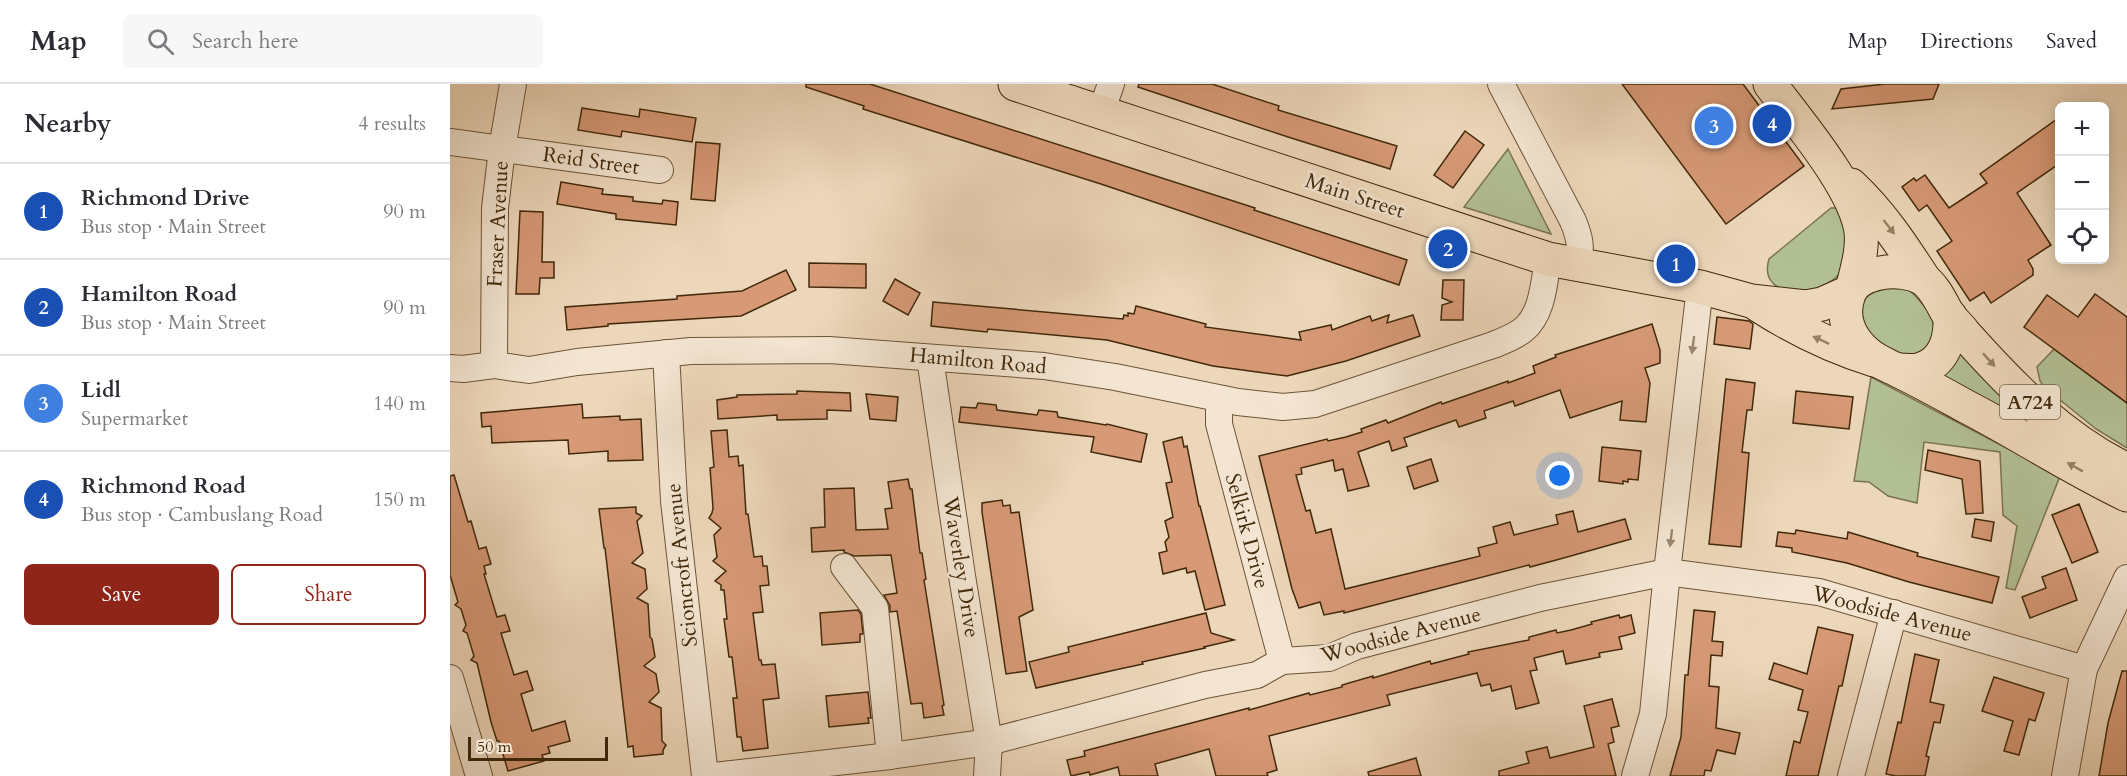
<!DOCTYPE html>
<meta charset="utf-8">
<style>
body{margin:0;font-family:Cardo,serif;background:#f7f7f7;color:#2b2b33}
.controls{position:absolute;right:18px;top:18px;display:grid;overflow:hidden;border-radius:9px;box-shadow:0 3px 15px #0003}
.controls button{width:54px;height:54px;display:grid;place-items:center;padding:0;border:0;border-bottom:2px solid #e1e1e2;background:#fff;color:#2b2b33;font:30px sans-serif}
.scale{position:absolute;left:18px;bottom:15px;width:140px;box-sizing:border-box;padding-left:6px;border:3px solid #41290a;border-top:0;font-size:16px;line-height:21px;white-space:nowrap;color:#41290a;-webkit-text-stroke:4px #f3e5d2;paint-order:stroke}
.you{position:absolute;left:1110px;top:392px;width:21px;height:21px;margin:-15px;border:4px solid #fff;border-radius:50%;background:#1a73e8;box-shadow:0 0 0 9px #1a73e833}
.badge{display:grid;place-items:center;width:39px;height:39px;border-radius:50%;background:#8f2418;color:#fff;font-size:20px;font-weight:700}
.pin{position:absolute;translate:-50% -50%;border:3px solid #fff;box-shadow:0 2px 6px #0006}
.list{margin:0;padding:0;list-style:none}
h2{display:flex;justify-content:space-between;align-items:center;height:78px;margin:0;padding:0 24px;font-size:26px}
h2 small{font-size:20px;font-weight:400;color:#7c7c81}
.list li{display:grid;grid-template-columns:39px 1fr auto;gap:18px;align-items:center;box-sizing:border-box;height:96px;padding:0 24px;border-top:2px solid #e1e1e2}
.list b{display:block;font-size:22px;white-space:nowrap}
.list p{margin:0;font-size:20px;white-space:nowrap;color:#7c7c81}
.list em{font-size:20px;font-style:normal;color:#7c7c81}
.actions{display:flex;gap:12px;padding:18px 24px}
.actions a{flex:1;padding:14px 0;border:2px solid #8f2418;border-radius:9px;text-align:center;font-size:21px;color:#8f2418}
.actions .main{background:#8f2418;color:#fff}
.icon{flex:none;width:33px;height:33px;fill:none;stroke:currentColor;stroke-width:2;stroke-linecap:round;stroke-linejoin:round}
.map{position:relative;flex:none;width:1677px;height:692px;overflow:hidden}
header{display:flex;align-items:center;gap:36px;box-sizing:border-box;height:84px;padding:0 30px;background:#fff;border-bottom:2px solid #e1e1e2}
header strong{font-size:28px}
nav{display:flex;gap:33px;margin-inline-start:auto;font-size:21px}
.search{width:420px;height:54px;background:#f7f7f7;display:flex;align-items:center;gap:15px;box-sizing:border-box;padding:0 21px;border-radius:9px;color:#7c7c81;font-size:22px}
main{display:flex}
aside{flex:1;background:#fff}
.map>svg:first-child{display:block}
.green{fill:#b2bf94;stroke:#7a744f;stroke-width:1.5}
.building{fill:#d79976;stroke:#41290a;stroke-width:1.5}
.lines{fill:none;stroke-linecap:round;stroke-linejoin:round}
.minor-casing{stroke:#6c5436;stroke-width:28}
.major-casing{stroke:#41290a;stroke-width:35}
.minor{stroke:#f3e5d2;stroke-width:26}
.major{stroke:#edd7ba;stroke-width:33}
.oneway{fill:#978062}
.oneway2{fill:#9a876e}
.labels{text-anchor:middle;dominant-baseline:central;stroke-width:5;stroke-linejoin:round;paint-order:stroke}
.shield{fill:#f3e5d2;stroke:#766146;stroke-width:1.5}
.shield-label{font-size:20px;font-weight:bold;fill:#41290a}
.street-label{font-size:21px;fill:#41290a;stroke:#f3e5d2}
</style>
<header>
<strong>Map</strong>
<div class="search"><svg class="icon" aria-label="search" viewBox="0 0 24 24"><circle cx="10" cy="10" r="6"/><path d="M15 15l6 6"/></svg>Search here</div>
<nav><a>Map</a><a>Directions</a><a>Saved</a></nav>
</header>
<main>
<aside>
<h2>Nearby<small>4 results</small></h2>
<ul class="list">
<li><span class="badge" style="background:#1a4fb4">1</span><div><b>Richmond Drive</b><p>Bus stop · Main Street</p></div><em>90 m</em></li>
<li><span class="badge" style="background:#1a4fb4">2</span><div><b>Hamilton Road</b><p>Bus stop · Main Street</p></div><em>90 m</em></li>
<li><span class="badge" style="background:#3f7fe0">3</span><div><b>Lidl</b><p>Supermarket</p></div><em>140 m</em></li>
<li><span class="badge" style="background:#1a4fb4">4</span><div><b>Richmond Road</b><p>Bus stop · Cambuslang Road</p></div><em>150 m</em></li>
</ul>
<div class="actions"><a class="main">Save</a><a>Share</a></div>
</aside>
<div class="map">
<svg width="1677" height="692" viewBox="0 0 1677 692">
<rect width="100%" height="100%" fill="#edd7ba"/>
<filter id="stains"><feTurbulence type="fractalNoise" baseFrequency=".00333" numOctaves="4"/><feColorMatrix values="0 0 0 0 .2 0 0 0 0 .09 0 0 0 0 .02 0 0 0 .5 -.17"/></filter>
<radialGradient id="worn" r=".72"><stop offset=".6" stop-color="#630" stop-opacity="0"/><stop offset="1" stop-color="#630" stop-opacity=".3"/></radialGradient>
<g class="green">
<polygon points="1058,65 1101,150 1014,123"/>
<path d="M1381 124H1388L1396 128C1395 144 1398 163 1395 179 1388 212 1305 222 1319 175Z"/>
<path d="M1429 203C1437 203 1447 202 1454 204 1460 206 1465 211 1469 216 1488 236 1489 250 1470 270H1446L1412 245 1411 215Z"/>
<polygon points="1504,263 1626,368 1480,289"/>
<polygon points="1604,265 1677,319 1677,364 1646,345 1594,303 1590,297 1587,283"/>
<polygon points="1421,293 1610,392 1565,506 1556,504 1567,442 1553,431 1550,368 1474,358 1467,419 1438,412 1419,398 1404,397"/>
</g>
<g class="building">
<polygon points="356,0 420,0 805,124 804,126 957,176 949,201 651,100 413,25 414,22 356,3"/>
<polygon points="689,0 762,0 829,22 828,26 947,62 940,85 838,53 688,3"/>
<polygon points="1172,0 1293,0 1354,82 1276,140"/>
<polygon points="1435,0 1489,0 1483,15 1382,25 1391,5"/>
<polygon points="132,24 189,33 190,25 246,34 242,58 172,47 171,53 128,46"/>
<polygon points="1610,33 1610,79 1567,109 1601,161 1578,176 1583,185 1583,191 1541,219 1534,208 1520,217 1487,167 1502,157 1477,121 1469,127 1452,103 1464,94 1466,97 1475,91 1499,124 1537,99 1530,90"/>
<polygon points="1015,47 1034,61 1003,104 984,91"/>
<polygon points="246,58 270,60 265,117 241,115"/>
<polygon points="111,98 153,105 152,110 183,113 183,117 212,120 213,116 228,118 226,141 166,135 166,130 107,120"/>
<polygon points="70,127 93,128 92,178 104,178 104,194 90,194 89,210 66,210"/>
<polygon points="359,179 416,180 416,204 359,203"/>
<polygon points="336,186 346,206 291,232 158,240 158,242 117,246 115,223 227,215 227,212 292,207"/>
<polygon points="445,195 470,209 458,231 433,217"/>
<polygon points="993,196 1014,196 1013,236 991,236 992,221 1002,218 992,214"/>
<polygon points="1645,210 1677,233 1677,319 1574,243 1597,211 1628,233"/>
<polygon points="483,218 673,235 674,231 678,232 678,229 684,230 686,222 756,240 755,243 851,256 849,248 881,241 882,246 920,232 922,237 939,231 937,239 963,231 970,252 896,277 837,292 763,282 657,256 538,245 537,248 481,242"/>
<polygon points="1267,233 1299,237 1303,240 1300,265 1264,260"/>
<polygon points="1202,240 1210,266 1210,279 1195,284 1200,299 1196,338 1170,336 1172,317 1120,334 1110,306 1065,322 1063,317 1034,327 1036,334 1009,343 1006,336 954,354 957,362 942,367 939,357 908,368 919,402 898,407 893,385 885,387 883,376 851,384 852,390 846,391 856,427 860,426 866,449 881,445 895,505 1030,472 1028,464 1047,459 1043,443 1060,438 1064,451 1108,440 1106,431 1123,427 1128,448 1175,435 1181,455 1110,475 1080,483 1079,481 894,529 894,527 874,531 870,518 849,524 842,505 809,372 877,355 878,357 896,353 912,348 911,345 936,336 938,339 991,318 992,320 1058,297 1058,299 1085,289 1083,282 1106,273 1105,271"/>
<polygon points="1276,295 1305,299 1302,326 1297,326 1292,368 1299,369 1291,463 1259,460"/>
<polygon points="347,307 400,309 401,327 377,326 377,335 327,336 327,331 268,335 267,316 287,313 287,311 347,310"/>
<polygon points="1346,307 1403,313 1399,345 1343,339"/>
<polygon points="416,310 448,313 446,337 420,335"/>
<polygon points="528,319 546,321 547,326 587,331 589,326 607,328 608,333 656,341 657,340 697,350 691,378 641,368 644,353 509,338 511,323 526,324"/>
<polygon points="132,320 133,334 170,332 170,336 191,335 193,376 158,377 158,367 119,370 118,356 42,359 41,342 32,343 31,329"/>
<polygon points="277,346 279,373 288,372 289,382 293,381 296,430 298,430 304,473 312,472 313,482 317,482 319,501 310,502 313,528 303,529 309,576 311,576 312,581 325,580 329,614 313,616 318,664 293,667 291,653 287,653 283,614 287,614 282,573 279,573 274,535 277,535 274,506 271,506 271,501 265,497 276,487 263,477 267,473 264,451 271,444 259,434 262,429 263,424 260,384 264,383 261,347"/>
<polygon points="732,353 734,363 737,362 749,422 750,422 775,521 755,526 745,487 737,489 736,484 713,490 709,469 717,467 715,458 719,453 715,437 723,433 716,399 722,398 713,358"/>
<polygon points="1152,363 1191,367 1188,396 1178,395 1178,398 1173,397 1173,400 1149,397"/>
<polygon points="1478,366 1530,377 1533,429 1516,430 1512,395 1475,386"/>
<polygon points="981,375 988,397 964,405 957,383"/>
<polygon points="4,391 18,438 21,437 29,465 36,463 41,480 34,482 36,490 34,490 47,533 55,531 60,547 51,549 64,591 77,587 83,606 71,610 82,647 115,637 120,657 98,663 100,669 92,671 94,677 58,687 49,657 47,657 41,638 27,579 21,576 24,572 17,549 13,547 16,541 11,525 5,521 8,518 0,491 0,392"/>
<polygon points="458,395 460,405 462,405 470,469 472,469 476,495 474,496 494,621 492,622 494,631 474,634 472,619 461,620 447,527 440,528 440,522 434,511 447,509 441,471 404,472 394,468 394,466 362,468 361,444 375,443 374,405 404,404 406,446 438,445 435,425 442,424 438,398"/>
<polygon points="552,416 553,422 560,421 561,429 569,428 583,526 569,533 577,587 556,590 532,428 532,419"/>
<polygon points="1629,420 1648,468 1622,479 1602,431"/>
<polygon points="186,423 186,429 192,432 187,437 193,469 182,479 195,485 197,505 187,514 198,520 200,553 202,555 205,573 194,582 206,590 209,608 199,618 211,624 212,657 216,661 213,666 213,670 184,673 183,662 178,663 155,464 154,464 149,425"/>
<polygon points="1525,435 1544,438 1541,457 1522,453"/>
<polygon points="1346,446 1397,455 1398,448 1468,469 1467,472 1549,493 1542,519 1459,498 1397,479 1342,468 1342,464 1326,462 1328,448 1345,450"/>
<polygon points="1616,484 1627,516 1580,534 1572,513 1596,504 1592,493"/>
<polygon points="408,526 411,530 413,550 410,550 410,558 372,561 370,529"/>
<polygon points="1244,526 1265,528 1262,557 1273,558 1272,572 1261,571 1259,602 1269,603 1266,644 1290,649 1285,670 1267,666 1261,687 1255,686 1254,692 1220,692 1231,653 1235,591 1238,591"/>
<polygon points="756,529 761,549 784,556 754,563 755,564 692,578 693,580 665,586 586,604 579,578 619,568 618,563"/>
<polygon points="1169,531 1170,534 1181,531 1185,549 1169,553 1172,565 1149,569 1150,573 1116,580 1113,567 1084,574 1087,586 1080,587 1089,619 1066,625 1061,602 1042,607 1040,600 1031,602 1027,589 937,611 940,621 819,652 827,686 817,689 818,692 766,692 759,665 705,680 708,692 670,692 668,683 640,691 639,688 621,692 617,676 635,672 634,667 799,624 799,626 859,609 860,611 892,603 892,601 923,592 923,594 980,577 981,580 1019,570 1018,568 1079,556 1079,553 1106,546 1107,549 1121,546 1142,540 1141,538"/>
<polygon points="1368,543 1403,551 1392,602 1389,602 1368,692 1336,692 1344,657 1350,659 1358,628 1348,626 1353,606 1319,595 1324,579 1357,590"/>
<polygon points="1465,570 1489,576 1480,618 1494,621 1490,639 1484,638 1476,672 1479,673 1475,692 1446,692 1436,690 1448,638 1451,639"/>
<polygon points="1672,587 1677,587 1677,692 1649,692 1658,639"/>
<polygon points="1544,593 1594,609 1585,637 1579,635 1569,671 1554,667 1563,637 1532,627"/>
<polygon points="418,608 421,634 418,634 419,639 379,643 376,612"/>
<polygon points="1162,615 1169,642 1161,644 1164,658 1158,660 1166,692 1049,692 1049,687 1079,679 1076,668 1097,663 1100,674 1144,663 1134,622"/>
<polygon points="966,674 971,692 919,692 918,688"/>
</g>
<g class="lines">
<defs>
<g id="minor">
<path d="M1051 0 1123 137C1130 154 1132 164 1127 181"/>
<polyline points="651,28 661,0"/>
<polyline points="0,58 210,86"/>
<polyline points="216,269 224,417 255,692"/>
<polyline points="480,274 512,492 539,658 537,692"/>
<polyline points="44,281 45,124 52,65 63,0"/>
<path d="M0 284 13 285 44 281 79 286 127 278 241 267 379 266 594 282 665 293 788 318 833 323 865 320 1043 261C1053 257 1064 253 1073 246 1093 230 1094 198 1098 175"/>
<polyline points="769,315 769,340 832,577"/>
<polyline points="394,483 425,524 440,672"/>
<polyline points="0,594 29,692"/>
<polyline points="264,692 440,672 539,658 755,601 807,591 832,577 879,574 907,562 1090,514 1217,488 1369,508 1634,585"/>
<polyline points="1185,692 1203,630 1217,488 1250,203"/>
<polyline points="1401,692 1444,529"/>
<polyline points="1615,692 1634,585 1677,494"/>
</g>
<g id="major">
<polyline points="565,0 1098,175 1250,203 1301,217 1356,223 1372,220 1399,208"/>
<path d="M1320 0C1347 36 1406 105 1411 148 1413 166 1407 185 1403 202"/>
<path d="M1401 101C1431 129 1452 161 1474 195"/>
<path d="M1308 221C1345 245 1382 263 1424 276"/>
<path d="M1448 286C1455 286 1462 287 1468 286 1494 280 1501 255 1500 232"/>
<path d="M1677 386C1612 354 1562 303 1514 249 1510 243 1504 238 1499 232 1492 220 1485 203 1473 195 1452 182 1405 186 1398 213 1391 235 1401 255 1417 269 1427 278 1438 281 1449 287 1472 298 1495 311 1517 323 1571 351 1622 385 1677 411"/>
</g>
</defs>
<use href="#minor" class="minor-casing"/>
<use href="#major" class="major-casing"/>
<use href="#minor" class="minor"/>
<use href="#major" class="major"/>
</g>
<defs><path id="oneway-solid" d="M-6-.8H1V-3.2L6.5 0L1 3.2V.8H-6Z" transform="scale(1.5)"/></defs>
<g class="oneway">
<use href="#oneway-solid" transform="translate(1439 143) rotate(52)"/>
<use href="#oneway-solid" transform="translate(1371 256) rotate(-155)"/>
<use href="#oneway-solid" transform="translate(1539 276) rotate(48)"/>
<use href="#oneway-solid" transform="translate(1625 383) rotate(-151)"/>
</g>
<g class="oneway2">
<use href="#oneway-solid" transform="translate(1243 261) rotate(97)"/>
<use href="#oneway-solid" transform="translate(1221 454) rotate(97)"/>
</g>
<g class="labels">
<rect class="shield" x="1550" y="301" width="60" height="34" rx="4.5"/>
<g class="shield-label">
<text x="1580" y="318">A724</text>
</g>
<g class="street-label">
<text transform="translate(141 77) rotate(8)">Reid Street</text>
<text transform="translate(905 112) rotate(18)">Main Street</text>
<text transform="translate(48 140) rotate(-87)">Fraser Avenue</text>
<text transform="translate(528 277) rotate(5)">Hamilton Road</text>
<text transform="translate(797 447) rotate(75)">Selkirk Drive</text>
<text transform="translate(232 481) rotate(-96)">Scioncroft Avenue</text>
<text transform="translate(511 483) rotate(81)">Waverley Drive</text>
<text transform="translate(1442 530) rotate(15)">Woodside Avenue</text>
<text transform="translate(951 551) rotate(-15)">Woodside Avenue</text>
</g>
</g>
<rect width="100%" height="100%" filter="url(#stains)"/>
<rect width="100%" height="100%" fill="url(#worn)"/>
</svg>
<div class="controls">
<button>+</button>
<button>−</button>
<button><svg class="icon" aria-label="locate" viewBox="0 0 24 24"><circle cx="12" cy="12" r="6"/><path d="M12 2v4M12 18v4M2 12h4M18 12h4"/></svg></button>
</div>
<div class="scale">50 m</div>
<div class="you"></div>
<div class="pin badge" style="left:1226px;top:180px;background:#1a4fb4">1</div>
<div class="pin badge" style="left:998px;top:165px;background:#1a4fb4">2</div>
<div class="pin badge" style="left:1264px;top:42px;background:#3f7fe0">3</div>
<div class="pin badge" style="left:1322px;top:40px;background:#1a4fb4">4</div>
</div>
</main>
